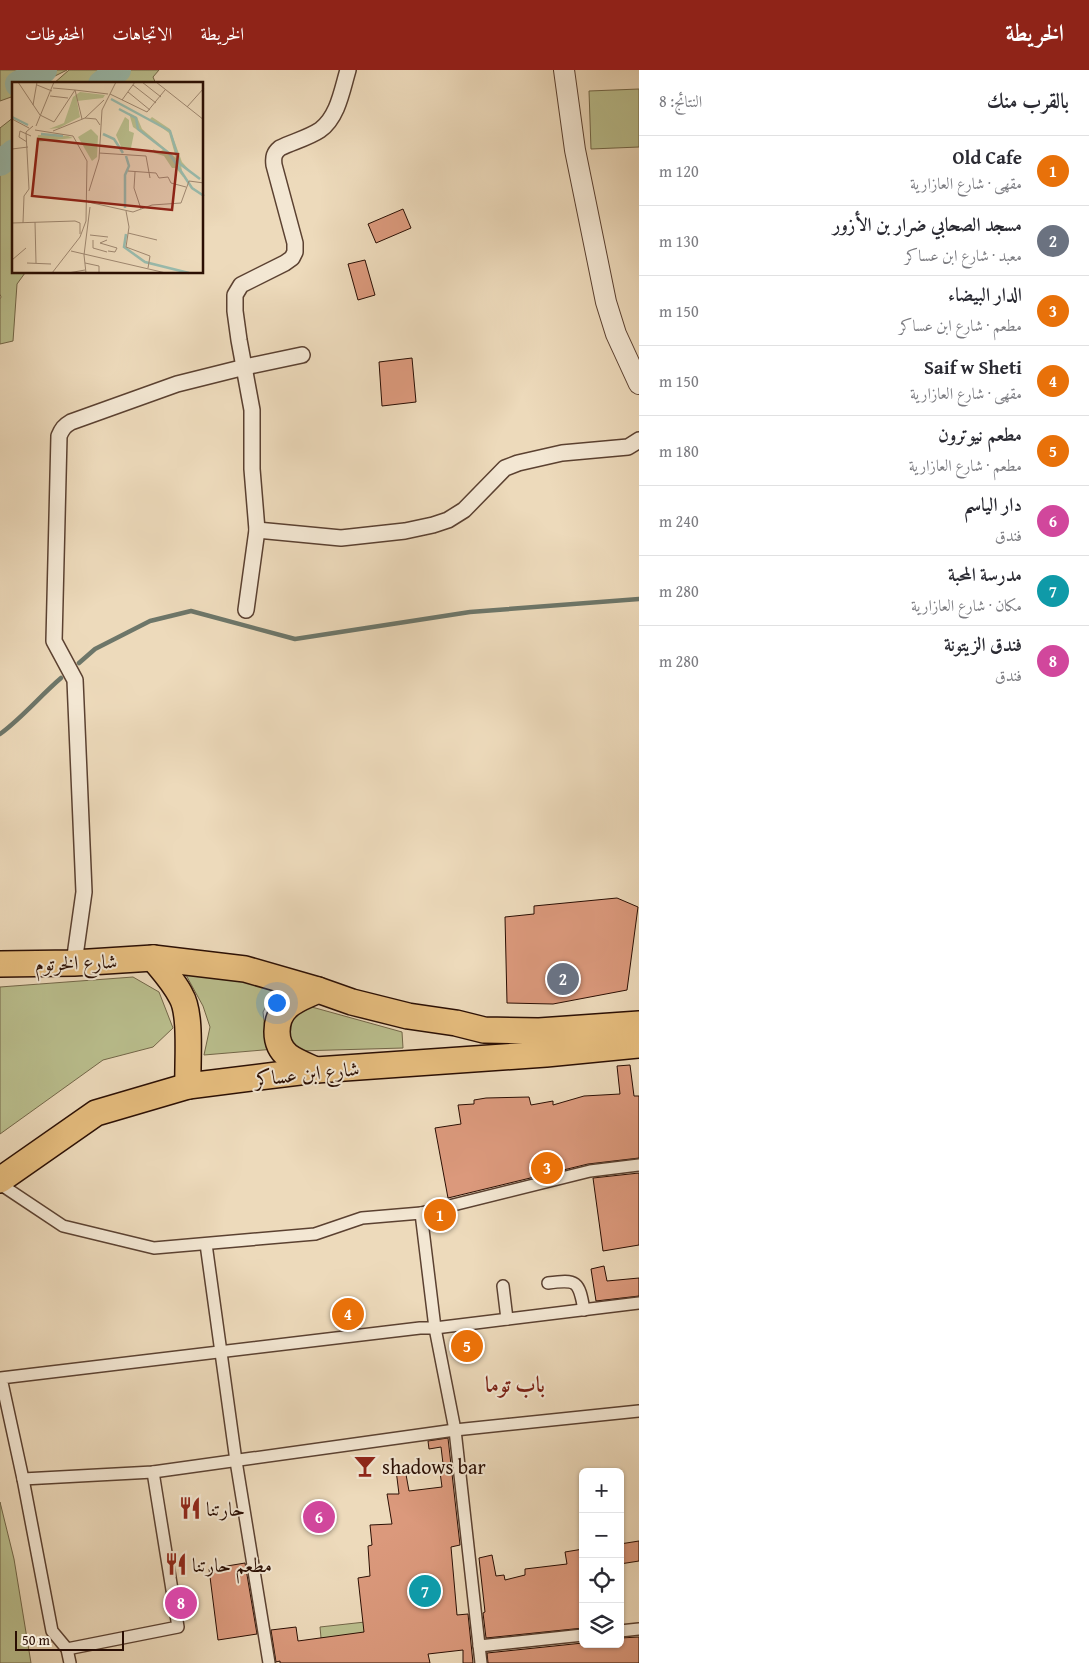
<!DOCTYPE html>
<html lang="ar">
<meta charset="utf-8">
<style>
body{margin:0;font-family:"Gentium Book Plus",Amiri,serif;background:#f7f7f7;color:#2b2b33;direction:rtl}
.controls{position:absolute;right:15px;bottom:15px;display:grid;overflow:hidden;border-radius:8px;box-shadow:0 1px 4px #0004}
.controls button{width:45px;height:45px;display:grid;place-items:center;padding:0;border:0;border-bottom:1px solid #e1e1e2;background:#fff;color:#2b2b33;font:25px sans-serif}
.scale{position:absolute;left:15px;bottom:12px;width:109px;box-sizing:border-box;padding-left:5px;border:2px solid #2a0e03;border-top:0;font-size:14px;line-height:18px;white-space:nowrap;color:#2a0e03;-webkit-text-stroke:4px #f3e7d3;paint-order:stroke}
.you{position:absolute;left:276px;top:932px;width:18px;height:18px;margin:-12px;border:4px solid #fff;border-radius:50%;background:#1a73e8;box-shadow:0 0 0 8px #1a73e833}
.badge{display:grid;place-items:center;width:32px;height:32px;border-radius:50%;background:#8f2418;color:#fff;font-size:16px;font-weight:700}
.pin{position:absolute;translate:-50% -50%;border:2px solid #fff;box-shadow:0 1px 5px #0006}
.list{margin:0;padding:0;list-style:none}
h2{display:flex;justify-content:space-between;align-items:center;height:65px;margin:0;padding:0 20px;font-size:21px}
h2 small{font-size:16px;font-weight:400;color:#7c7c81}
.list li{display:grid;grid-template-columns:32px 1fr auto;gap:15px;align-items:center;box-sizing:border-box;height:70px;padding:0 20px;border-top:1px solid #e1e1e2}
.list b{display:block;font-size:19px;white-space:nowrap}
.list p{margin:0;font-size:16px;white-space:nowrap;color:#7c7c81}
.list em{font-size:16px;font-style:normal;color:#7c7c81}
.icon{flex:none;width:28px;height:28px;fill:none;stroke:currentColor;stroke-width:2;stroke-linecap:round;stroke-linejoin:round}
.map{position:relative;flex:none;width:639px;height:1593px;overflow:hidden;direction:ltr}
header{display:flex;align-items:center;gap:30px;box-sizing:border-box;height:70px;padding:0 25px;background:#8f2418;color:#fff}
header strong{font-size:24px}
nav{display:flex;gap:28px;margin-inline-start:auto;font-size:18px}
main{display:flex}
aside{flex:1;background:#fff}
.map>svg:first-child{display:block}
.green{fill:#babf8e;stroke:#726648}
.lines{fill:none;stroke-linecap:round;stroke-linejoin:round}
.stream{stroke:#6d7669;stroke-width:4.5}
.river{stroke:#99bbad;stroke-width:26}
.building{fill:#db997c;stroke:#2a0e03}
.pedestrian-casing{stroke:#5b4131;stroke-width:14}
.minor-casing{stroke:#5b4131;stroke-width:18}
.tertiary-casing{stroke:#5b4131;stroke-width:22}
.primary-casing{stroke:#2a0e03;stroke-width:28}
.pedestrian{stroke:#f3e7d3;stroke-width:11}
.minor{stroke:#f3e7d3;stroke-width:15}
.tertiary{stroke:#f3e7d3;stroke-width:20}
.primary{stroke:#e6bd7e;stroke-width:25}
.labels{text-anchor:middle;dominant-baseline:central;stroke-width:4;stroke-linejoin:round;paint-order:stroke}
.street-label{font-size:20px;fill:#2a0e03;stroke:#f3e7d3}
.poi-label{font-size:20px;fill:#2a0e03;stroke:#f3e7d3;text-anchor:start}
.quarter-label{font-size:22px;font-weight:bold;fill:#7a1f14;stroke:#f3e7d3}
.inset-river{fill:none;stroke:#99bbad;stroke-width:2.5}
.inset-road{fill:none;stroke:#9f8871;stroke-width:1}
.view{fill:#8f2418;fill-opacity:0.15;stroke:#8f2418;stroke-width:2.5}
.inset-edge{fill:none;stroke:#2a0e03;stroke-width:2.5}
</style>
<header>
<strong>الخريطة</strong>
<nav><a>الخريطة</a><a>الاتجاهات</a><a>المحفوظات</a></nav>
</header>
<main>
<aside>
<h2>بالقرب منك<small>النتائج: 8</small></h2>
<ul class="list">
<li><span class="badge" style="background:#e8710a">1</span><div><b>Old Cafe</b><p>مقهى · شارع العازارية</p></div><em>120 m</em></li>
<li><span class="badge" style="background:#6b7280">2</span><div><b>مسجد الصحابي ضرار بن الأزور</b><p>معبد · شارع ابن عساكر</p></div><em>130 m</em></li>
<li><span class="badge" style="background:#e8710a">3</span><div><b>الدار البيضاء</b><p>مطعم · شارع ابن عساكر</p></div><em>150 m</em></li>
<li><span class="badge" style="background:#e8710a">4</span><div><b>Saif w Sheti</b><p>مقهى · شارع العازارية</p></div><em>150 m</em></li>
<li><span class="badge" style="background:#e8710a">5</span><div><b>مطعم نيوترون</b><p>مطعم · شارع العازارية</p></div><em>180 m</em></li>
<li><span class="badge" style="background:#d1479c">6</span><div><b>دار الياسم</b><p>فندق</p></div><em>240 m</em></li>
<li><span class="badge" style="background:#0f9aa8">7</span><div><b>مدرسة المحبة</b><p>مكان · شارع العازارية</p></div><em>280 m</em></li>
<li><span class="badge" style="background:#d1479c">8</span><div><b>فندق الزيتونة</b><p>فندق</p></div><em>280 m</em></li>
</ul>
</aside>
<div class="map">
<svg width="639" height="1593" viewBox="0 0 639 1593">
<rect width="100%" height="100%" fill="#eddabb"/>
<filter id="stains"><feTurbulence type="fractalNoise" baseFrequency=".004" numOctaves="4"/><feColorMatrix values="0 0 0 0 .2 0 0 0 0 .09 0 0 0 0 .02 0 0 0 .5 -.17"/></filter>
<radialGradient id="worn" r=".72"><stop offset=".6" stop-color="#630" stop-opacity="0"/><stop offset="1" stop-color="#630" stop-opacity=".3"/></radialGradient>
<g class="green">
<polygon points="0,0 67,0 39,14 14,14 14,26 0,31"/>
<polygon points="69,0 159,0 153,7 156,14 53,14"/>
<polygon points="639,19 639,77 591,79 589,21"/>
<polygon points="14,47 14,202 25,203 17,214 13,271 0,274 0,229 1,227 0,224 0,58"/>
<polygon points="186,905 280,910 263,942 266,968 275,979 204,985 210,957 203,936"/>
<polygon points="133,907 159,922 173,958 153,977 103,990 0,1064 0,917"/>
<polygon points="301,934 402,962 403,978 298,981 290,968 292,946"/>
<polygon points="0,1432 14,1489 31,1593 0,1593"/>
<polygon points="374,1551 376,1569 321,1568 320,1557"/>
</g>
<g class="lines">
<g class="stream">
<polyline points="79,593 95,579 150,551 191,541 295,569 470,542 639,529"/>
<path d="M0 664C22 648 40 626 61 608"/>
</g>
<g class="river">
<polyline points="18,14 44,0"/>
<polyline points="101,14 118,0"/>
<polyline points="0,93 14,82"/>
</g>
</g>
<g class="building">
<polygon points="403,139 411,158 376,173 368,154"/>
<polygon points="365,190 375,225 358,230 348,194"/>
<polygon points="412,288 416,332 382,336 379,292"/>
<polygon points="617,828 638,837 627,920 553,934 507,933 505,847 534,844 534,836"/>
<polygon points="630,995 634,1026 639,1026 639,1088 588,1094 448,1128 435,1058 461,1054 458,1035 474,1034 474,1030 486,1028 529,1027 531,1035 553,1031 553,1035 584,1026 620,1024 617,996"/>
<polygon points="639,1103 639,1175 603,1181 593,1108"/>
<polygon points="604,1196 607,1211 639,1208 639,1226 596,1231 591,1199"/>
<polygon points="448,1368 460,1475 451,1477 457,1545 468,1544 473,1593 463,1593 463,1580 428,1584 430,1593 280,1593 280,1591 276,1592 271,1560 296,1557 298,1571 364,1562 358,1508 370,1506 368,1476 372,1475 370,1455 392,1454 387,1424 399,1424 396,1400 405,1399 409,1421 442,1417 440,1402 444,1402 441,1377 429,1379 428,1371"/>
<polygon points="639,1471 639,1491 620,1494 620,1474"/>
<polygon points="583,1479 583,1558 486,1568 483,1543 485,1542 479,1488 492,1485 496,1506 504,1505 505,1510 525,1505 525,1499 567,1494 565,1482"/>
<polygon points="245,1493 257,1564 218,1570 209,1499"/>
<polygon points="639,1567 639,1593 488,1593 487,1583 583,1573 583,1574 620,1574 620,1568"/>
</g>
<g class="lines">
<defs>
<g id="pedestrian">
<polyline points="0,1114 63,1156 154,1178 315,1164 362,1148 421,1143 590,1101 639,1095"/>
<polyline points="421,1143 435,1258 455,1360 481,1593"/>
<polyline points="206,1174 236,1391 269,1593"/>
<path d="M548 1213C577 1209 579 1211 584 1240"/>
<polyline points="503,1216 507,1249"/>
<polyline points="23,1409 153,1402 455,1360 639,1341"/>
<polyline points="620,1561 639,1559"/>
<polyline points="479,1576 583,1565"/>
<polyline points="67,1579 178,1557 153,1402"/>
<polyline points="70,1593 67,1579 52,1561 23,1409 1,1308 420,1258 435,1258 639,1233"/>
</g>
<g id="minor">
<polyline points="257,460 341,468 405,461 433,455 448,450 464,440 505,398 518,393 562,383 628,377 639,370"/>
<path d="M246 540 257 460 252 399V340L239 270 235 241V225L241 215 285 193 292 188 295 182V173L274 95C273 87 274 83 280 78 292 72 308 68 320 60 338 47 342 20 348 0"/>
<path d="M74 893 84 822 75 610 54 571 59 366C62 359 64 356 71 352L177 314 245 297 302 285"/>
</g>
<polyline id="tertiary" points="564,0 575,80 606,232 616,264 639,314"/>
<g id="primary">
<path d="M153 888C163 900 174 912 181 926 192 944 187 993 188 1016"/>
<polyline points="0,894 74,893 153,888 245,899 318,920 352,932 408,946 456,953 484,960 539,961 639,954"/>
<path d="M316 1000C307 996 296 992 288 986 273 974 274 949 287 937 295 929 308 925 318 920"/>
<polyline points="0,1110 96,1043 188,1016 316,1000 546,984 639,975"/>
</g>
</defs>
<use href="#pedestrian" class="pedestrian-casing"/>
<use href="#minor" class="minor-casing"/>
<use href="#tertiary" class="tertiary-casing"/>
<use href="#primary" class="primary-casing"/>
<use href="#pedestrian" class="pedestrian"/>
<use href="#minor" class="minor"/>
<use href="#tertiary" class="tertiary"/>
<use href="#primary" class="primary"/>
</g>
<defs>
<symbol id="bar-bare" viewBox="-9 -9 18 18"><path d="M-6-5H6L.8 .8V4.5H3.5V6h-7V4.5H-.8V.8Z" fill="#8f2418" stroke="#f3e7d3" stroke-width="2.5" paint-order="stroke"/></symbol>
<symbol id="restaurant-bare" viewBox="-9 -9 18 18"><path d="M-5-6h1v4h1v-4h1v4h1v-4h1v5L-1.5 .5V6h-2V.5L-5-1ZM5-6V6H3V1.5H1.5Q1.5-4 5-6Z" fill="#8f2418" stroke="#f3e7d3" stroke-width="2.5" paint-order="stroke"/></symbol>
</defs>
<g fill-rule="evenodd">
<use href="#bar-bare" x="349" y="1380" width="32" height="32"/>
<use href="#restaurant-bare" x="174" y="1422" width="32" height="32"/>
<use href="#restaurant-bare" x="160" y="1478" width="32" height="32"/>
</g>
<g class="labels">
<g class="street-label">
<text transform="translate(76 892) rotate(-2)">شارع الخرتوم</text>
<text transform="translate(307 1003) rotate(-6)">شارع ابن عساكر</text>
</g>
<g class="poi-label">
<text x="382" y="1396">shadows bar</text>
<text x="206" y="1438">حارتنا</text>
<text x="192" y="1494">مطعم حارتنا</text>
</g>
<g class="quarter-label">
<text x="515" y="1314">باب توما</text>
</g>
</g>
<g transform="translate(12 12)">
<rect width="191" height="191" fill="#eddabb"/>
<path d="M68 10 93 13 91 16 65 19 68 35 47 46 37 47 52 41 61 15ZM117 31 125 35 130 47 164 76 157 51 138 37 140 35 158 47 170 80 180 91 169 83 171 95 164 86H160L152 74 142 71 141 67 146 70 151 68 149 64 121 45ZM113 35 117 38V49L122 51 119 66 110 67 104 53ZM79 47 86 54 85 75 80 79 66 55ZM26 53 56 54 61 56 25 60Z" fill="#babf8e"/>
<path class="inset-river" d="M99 17 158 49 168 82 188 97M107 27 124 36 126 47 157 71 180 106 192 114M0 35 16 43M29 52 51 54M91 52 102 57 111 71M113 126V93L117 84 114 74M114 152 112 165 133 180 177 191"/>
<path class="inset-road" d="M6 0 28 33 42 40 63 8 96 12M130 0 149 15M144 0 192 38M25 3 40 9M121 3 144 21M41 6 63 8 70 37M116 10 138 28M98 12 135 30 153 8M38 14 56 16M110 18 123 0M21 23 25 0M175 25 192 6M73 36 84 37 88 43M0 37 17 46M24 44 42 0M23 48 61 54 75 79 74 139 68 155 40 191M41 49 73 36 92 18M15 60 7 55 8 49 19 54M0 67 16 65M87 71 134 74 138 96M116 89 144 91 147 96 156 95 159 101 174 105M123 90 122 106 129 127M77 109 87 77 90 28 104 0M76 120 121 130 140 123 169 121 177 99 192 101M114 129 117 145 114 165 138 174 136 186M23 140 24 181M0 141 63 139 68 141V152M11 141 12 114 17 107 14 50 21 44M116 151 145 158M78 153 96 155M81 158V166L95 170M95 158 88 161 105 166 103 170 96 169M59 169 154 191M0 178 14 166M15 181 39 182M73 181 87 184V191M56 191 73 188M74 191 72 173 78 125"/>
<path class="view" d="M26 57 166 72 160 128 20 114Z"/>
<rect width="191" height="191" class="inset-edge"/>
</g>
<rect width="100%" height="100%" filter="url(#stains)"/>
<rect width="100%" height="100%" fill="url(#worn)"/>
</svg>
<div class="controls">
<button>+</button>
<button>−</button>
<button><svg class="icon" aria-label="locate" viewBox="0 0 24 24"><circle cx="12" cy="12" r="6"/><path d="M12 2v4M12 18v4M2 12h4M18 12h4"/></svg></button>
<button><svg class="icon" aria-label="layers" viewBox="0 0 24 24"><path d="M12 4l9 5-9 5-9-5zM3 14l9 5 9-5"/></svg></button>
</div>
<div class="scale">50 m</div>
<div class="you"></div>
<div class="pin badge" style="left:440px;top:1145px;background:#e8710a">1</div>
<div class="pin badge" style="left:563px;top:909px;background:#6b7280">2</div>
<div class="pin badge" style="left:547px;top:1098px;background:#e8710a">3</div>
<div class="pin badge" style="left:348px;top:1244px;background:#e8710a">4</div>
<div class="pin badge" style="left:467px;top:1276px;background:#e8710a">5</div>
<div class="pin badge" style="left:319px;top:1447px;background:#d1479c">6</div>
<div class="pin badge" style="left:425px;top:1521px;background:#0f9aa8">7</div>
<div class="pin badge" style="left:181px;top:1533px;background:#d1479c">8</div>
</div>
</main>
